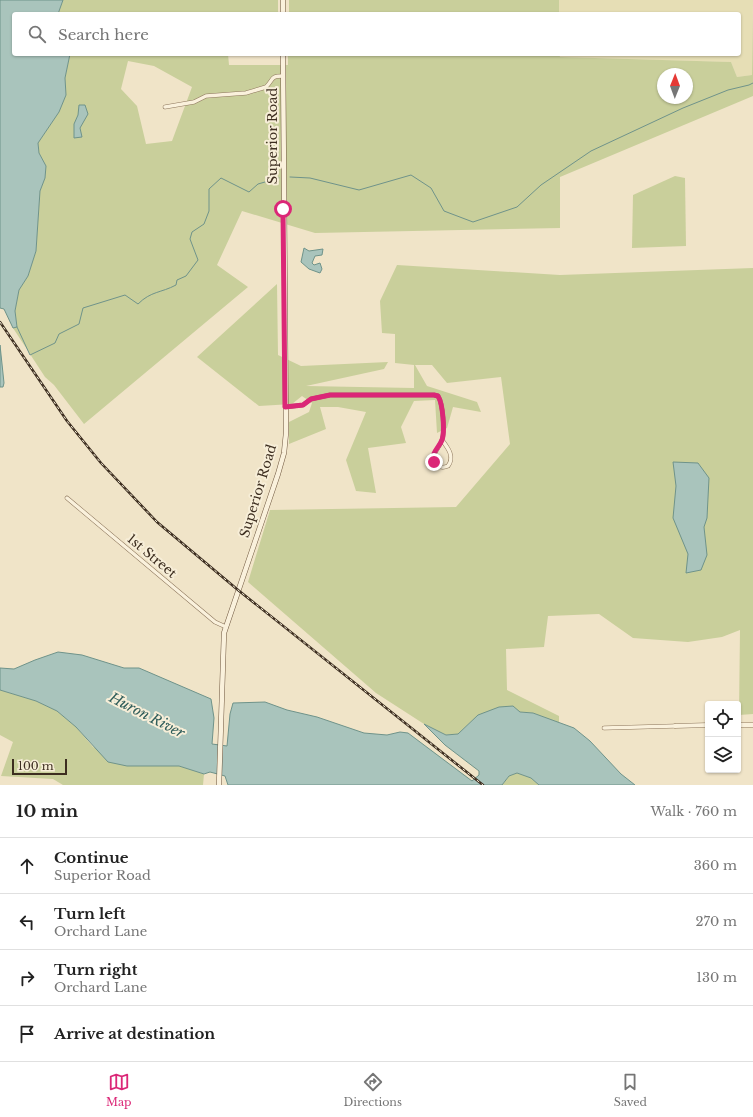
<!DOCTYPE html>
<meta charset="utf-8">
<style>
body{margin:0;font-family:"Libre Baskerville",serif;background:#f6f6f6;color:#222}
.controls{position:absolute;right:12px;bottom:12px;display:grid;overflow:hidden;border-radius:4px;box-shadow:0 1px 3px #0004}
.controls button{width:36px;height:36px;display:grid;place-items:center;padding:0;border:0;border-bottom:1px solid #e0e0e0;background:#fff;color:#222;font:20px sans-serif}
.compass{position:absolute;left:657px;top:68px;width:36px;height:36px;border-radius:50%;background:#fff;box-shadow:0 1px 3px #0004;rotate:1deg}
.scale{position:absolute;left:12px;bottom:10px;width:55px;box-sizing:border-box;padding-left:4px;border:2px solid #3d2e20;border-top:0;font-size:11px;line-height:14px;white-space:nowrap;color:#3d2e20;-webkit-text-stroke:3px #f7eed8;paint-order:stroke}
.stop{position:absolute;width:12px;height:12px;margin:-9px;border:3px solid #db2777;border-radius:50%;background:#fff}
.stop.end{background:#db2777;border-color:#fff;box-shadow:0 1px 4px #0008}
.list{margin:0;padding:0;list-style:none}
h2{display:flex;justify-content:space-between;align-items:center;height:52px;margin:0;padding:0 16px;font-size:17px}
h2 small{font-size:13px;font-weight:400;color:#767676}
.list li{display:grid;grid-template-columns:26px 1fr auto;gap:12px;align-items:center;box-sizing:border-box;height:56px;padding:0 16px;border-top:1px solid #e0e0e0}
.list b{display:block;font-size:15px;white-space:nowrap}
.list p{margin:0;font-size:13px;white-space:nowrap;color:#767676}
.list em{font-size:13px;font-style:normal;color:#767676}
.icon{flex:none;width:22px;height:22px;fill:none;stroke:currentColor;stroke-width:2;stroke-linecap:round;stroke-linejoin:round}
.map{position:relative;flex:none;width:753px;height:785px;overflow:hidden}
.search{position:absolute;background:#fff;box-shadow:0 1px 3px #0004;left:12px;right:12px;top:12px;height:44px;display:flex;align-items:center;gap:10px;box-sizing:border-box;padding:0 14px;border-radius:4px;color:#767676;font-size:15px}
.sheet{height:276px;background:#fff}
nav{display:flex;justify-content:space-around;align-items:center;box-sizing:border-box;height:56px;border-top:1px solid #e0e0e0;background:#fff;font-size:11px;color:#767676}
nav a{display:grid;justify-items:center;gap:2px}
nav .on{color:#db2777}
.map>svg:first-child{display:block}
.farmland{fill:#e6deb5}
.green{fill:#c9cf9b;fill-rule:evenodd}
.water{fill:#a9c4bc;stroke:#6f938a}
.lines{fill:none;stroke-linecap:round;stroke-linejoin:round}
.stream{stroke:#6f938a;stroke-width:1}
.minor-casing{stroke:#8d765c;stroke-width:4.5}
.tertiary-casing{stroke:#8d765c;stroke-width:5}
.secondary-casing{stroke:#6f573f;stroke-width:5.5}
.minor{stroke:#faf1dc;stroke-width:3.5}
.tertiary{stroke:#faf1dc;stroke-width:4}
.secondary{stroke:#faf1dc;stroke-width:4.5}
.rail-casing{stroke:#3d2e20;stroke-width:2.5}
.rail{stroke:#f7eed8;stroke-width:1;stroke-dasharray:3;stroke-linecap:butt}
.route{stroke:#db2777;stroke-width:5}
.labels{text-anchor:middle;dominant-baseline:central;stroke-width:4;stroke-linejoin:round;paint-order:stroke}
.street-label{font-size:13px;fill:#3d2e20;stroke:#f7eed8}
.water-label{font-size:14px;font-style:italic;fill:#2f5d5a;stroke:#f7eed8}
</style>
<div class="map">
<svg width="753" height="785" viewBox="0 0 753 785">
<rect width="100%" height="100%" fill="#f0e4c8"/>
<polygon class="farmland" points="559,0 753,0 752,75 737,77 731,62 559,57 559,54 739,54 739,14 559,14"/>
<g class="green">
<polygon points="63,0 278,0 278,14 58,14"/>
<rect x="289" y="0" width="270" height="14"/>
<path d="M753 13V96L560 177V228L315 233 242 211 217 265 248 287 84 424 54 385 45 377 13 328 17 327 15 311 19 290 28 276 36 251 40 191 45 178 46 166 39 153 38 143 59 112 66 95 65 78 70 54H228L229 65H288V54H559L560 57 731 62 737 77 752 75ZM128 61 154 66 192 87 172 141 146 144 137 106 121 89ZM663 74H687V98H663Z"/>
<polygon points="675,176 685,178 686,246 632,248 633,195"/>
<polygon points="397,265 560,275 753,268 753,714 739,715 740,630 722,637 688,642 633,638 599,614 548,616 544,647 506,649 507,690 559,716 559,723 533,713 520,712 478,715 458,734 446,735 424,724 376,693 248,582 270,510 456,507 510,444 501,377 447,383 432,365 415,365 427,386 477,402 481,412 453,407 447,428 437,433 435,400 414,401 401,427 406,443 368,448 376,493 356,491 346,460 366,412 338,407 320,407 326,429 289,444 289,422 309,412 312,403 302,396 292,404 259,406 197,357 277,284 278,355 301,366 388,362 384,369 306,386 414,388 414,365 395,363 395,334 382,333 380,301"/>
<polygon points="0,690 36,701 57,711 76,727 93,747 127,766 179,766 204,774 203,785 63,785 53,779 1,776 13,742 0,735"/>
<polygon points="517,773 531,778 539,785 502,785 509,776"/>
</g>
<g class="water">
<polygon points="0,0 63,0 58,14 14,14 14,54 70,54 65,78 66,95 59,112 38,143 39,153 46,166 45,178 40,191 36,251 28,276 19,290 15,311 17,327 13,328 4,309 0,308"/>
<polygon points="79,105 85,105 88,114 80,128 82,137 74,138 74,124 78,115"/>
<polygon points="304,248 309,251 323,249 322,255 315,256 312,263 314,265 320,263 322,269 320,273 309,269 301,262"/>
<polygon points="0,345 4,383 3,387 0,387"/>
<polygon points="673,462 698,463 709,478 707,518 704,527 707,555 701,570 686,573 688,554 673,518 676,486"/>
<polygon points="58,652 82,655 124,668 139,668 211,699 214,718 212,744 227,746 230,714 233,703 265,702 287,710 317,717 364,733 387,735 400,732 408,733 472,781 479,775 479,771 445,745 424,724 446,735 458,734 478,715 499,707 513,706 520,712 533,713 574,728 590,741 621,774 635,785 539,785 531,778 517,773 509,776 502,785 228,785 225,776 210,772 204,774 179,766 127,766 108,762 76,727 57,711 36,701 0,690 0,668 14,669 35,660"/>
</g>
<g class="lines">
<g class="stream">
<polyline points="290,177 310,178 359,190 411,175 431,188 444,211 473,222 517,207 541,185 591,151 683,108 728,90 749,85 753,83"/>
<path d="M17 327 30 355 55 343 59 334 79 324 83 308 125 295 138 304C151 291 161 293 176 285L177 280 186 276 198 260 190 239 192 232 204 224 209 211V189L221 178 249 192 258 184 279 178"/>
</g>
<defs>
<g id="minor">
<path d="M165 107 194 102 206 96 246 93 266 87C274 79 270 76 283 76"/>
<path d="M285 407 303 405 311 399 330 395H434L438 396C443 404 445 431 442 440 440 447 434 451 433 459 435 466 441 469 448 466 455 457 448 448 442 440"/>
<polyline points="67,498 215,622 226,627"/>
<polyline points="604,728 675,726"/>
</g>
<g id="tertiary">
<polyline points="738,725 753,725"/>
<polyline points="675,726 708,725"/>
</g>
<g id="secondary">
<polyline points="283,0 283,14"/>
<polyline points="219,785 224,633 278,474 284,453 286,433 283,54"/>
</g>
</defs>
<use href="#minor" class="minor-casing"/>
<use href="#tertiary" class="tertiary-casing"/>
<use href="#secondary" class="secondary-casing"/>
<use href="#minor" class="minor"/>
<use href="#tertiary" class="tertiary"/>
<use href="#secondary" class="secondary"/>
<defs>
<polyline id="rail" points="0,322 67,421 101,463 157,522 238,590 483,785"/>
</defs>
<use href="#rail" class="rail-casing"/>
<use href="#rail" class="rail"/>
</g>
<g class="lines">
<path class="route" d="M283 209 285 407 303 405 311 399 330 395H434L438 396C443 404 445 431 442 440 439 448 431 452 434 462"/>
</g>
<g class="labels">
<g class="street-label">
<text transform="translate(272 136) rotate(-90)">Superior Road</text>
<text transform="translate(258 491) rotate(-73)">Superior Road</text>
<text transform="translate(152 556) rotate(40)">1st Street</text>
</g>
<g class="water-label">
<text transform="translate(147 715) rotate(27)">Huron River</text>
</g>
</g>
</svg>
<div class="controls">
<button><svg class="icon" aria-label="locate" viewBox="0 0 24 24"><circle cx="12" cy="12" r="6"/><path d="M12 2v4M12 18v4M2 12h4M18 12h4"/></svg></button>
<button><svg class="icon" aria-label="layers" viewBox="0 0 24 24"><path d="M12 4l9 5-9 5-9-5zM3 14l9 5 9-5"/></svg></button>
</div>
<svg class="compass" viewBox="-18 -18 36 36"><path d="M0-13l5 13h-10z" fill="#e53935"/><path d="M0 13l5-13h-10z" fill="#767676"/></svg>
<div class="scale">100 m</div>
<div class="stop" style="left:283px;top:209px"></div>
<div class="stop end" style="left:434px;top:462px"></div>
<div class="search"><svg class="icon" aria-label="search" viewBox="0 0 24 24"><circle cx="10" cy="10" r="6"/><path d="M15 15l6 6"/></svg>Search here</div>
</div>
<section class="sheet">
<h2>10 min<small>Walk · 760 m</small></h2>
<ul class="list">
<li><svg class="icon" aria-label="ahead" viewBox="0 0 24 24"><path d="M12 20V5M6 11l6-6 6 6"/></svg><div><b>Continue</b><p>Superior Road</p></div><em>360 m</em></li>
<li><svg class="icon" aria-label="left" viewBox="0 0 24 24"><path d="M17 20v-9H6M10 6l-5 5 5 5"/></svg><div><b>Turn left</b><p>Orchard Lane</p></div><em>270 m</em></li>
<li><svg class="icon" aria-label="right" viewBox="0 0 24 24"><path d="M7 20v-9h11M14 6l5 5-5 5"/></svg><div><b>Turn right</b><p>Orchard Lane</p></div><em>130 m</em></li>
<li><svg class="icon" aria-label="arrive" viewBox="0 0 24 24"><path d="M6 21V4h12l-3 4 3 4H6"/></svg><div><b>Arrive at destination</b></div></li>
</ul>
</section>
<nav>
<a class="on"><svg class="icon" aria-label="map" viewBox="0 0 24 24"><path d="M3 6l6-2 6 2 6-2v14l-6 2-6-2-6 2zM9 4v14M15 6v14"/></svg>Map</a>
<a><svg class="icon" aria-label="directions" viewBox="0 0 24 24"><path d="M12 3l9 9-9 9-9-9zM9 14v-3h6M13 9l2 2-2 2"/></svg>Directions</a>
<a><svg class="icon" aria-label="saved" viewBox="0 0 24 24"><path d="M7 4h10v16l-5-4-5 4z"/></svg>Saved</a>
</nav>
